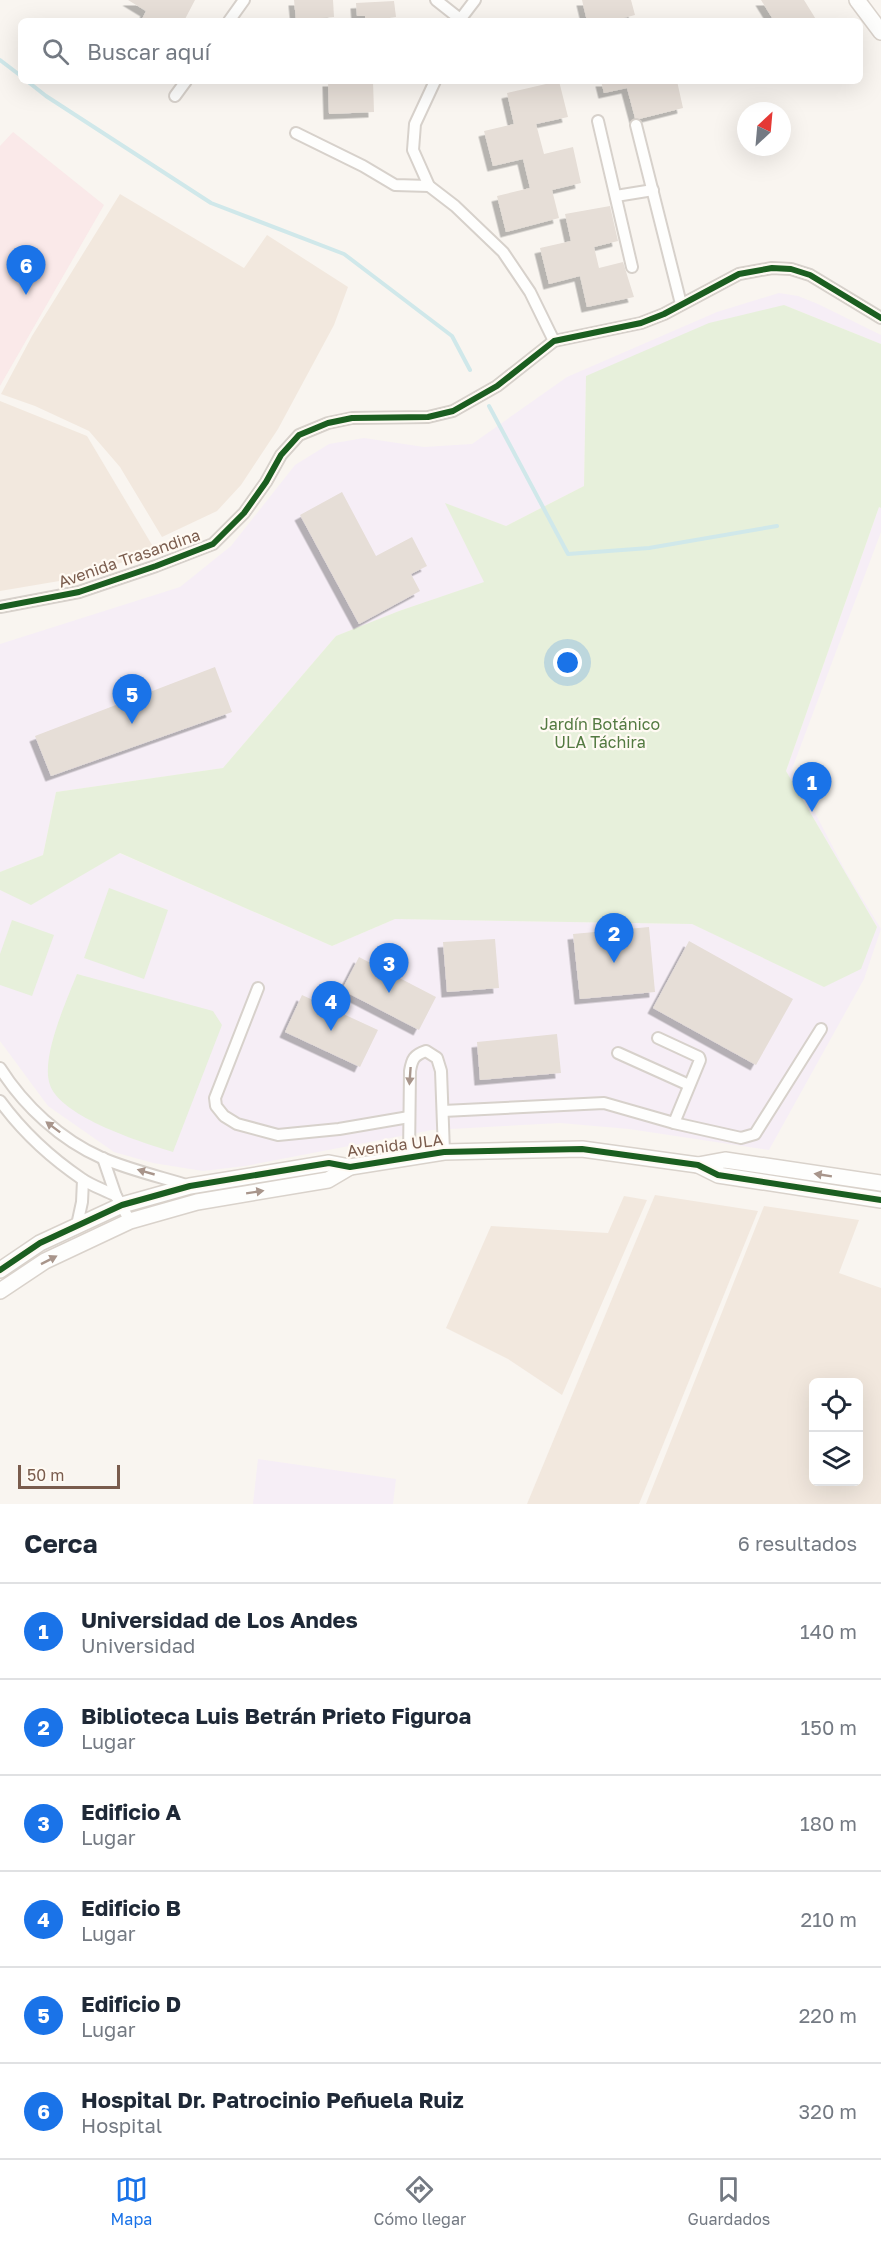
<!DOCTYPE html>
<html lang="es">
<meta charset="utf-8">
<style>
body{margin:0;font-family:"Golos Text",sans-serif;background:#f2f2f3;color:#1f2937}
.controls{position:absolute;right:18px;bottom:18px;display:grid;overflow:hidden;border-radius:9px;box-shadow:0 6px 24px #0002}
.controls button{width:54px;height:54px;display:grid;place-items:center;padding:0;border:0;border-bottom:2px solid #e0e1e3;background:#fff;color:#1f2937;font:30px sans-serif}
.compass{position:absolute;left:737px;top:102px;width:54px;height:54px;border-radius:50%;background:#fff;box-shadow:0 6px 24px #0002;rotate:26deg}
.scale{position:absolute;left:18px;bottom:15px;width:102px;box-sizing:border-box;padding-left:6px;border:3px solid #7a5c4d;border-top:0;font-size:16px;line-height:21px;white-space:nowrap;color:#7a5c4d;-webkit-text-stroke:4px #fffaf3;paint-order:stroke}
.you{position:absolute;left:568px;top:663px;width:21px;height:21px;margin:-15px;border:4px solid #fff;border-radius:50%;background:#1a73e8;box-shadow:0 0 0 9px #1a73e833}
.badge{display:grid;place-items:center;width:39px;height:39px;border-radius:50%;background:#1a73e8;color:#fff;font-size:20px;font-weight:700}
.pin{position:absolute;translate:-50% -50px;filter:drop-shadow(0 2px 3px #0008)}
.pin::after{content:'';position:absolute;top:32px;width:21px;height:18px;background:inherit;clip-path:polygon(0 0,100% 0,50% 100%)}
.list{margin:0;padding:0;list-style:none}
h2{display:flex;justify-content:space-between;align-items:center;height:78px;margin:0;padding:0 24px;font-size:26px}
h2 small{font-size:20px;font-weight:400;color:#747a83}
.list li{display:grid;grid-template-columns:39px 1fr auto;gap:18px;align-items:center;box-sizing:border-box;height:96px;padding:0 24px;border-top:2px solid #e0e1e3}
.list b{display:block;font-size:22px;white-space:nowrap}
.list p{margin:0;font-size:20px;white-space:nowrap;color:#747a83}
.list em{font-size:20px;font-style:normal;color:#747a83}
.icon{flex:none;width:33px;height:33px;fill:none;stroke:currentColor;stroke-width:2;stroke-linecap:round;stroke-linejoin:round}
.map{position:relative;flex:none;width:881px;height:1504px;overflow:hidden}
.search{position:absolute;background:#fff;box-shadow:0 6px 24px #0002;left:18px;right:18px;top:18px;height:66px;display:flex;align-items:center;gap:15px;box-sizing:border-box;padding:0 21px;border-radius:9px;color:#747a83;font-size:22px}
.sheet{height:654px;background:#fff}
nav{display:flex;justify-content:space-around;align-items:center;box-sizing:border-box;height:84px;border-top:2px solid #e0e1e3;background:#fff;font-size:16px;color:#747a83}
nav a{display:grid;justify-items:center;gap:3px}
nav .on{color:#1a73e8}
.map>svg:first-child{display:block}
.residential{fill:#f2e8de;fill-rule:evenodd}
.education{fill:#f6eef6}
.medical{fill:#fae9e9}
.green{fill:#e7f0db}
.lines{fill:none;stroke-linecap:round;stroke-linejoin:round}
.stream{stroke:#d0e8ea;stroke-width:4}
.building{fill:#e6ded7;filter:url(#shadow)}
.street-casing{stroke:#d7d1cb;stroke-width:14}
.secondary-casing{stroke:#d9d2cb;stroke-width:18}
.street{stroke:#fefefd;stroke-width:10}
.secondary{stroke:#fefefd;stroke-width:15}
.cycleway-casing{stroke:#fffaf3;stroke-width:10}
.cycleway{stroke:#1b5e20;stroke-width:6}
.oneway{fill:#a8958b}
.labels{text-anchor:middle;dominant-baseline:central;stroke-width:4.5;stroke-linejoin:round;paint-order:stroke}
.street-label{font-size:16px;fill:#7a5c4d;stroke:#fffaf3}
.park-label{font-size:16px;fill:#537a41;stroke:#fffaf3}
</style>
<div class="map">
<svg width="881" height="1504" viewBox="0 0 881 1504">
<defs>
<filter id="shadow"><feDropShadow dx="-5.5" dy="5.5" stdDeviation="0" flood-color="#0004"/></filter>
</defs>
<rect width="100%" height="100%" fill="#f9f5f0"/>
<g class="residential">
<polygon points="120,194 244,268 267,235 348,287 334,325 278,429 241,485 217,511 162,537 120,467 89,431 35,406 1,394 32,336"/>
<polygon points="0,401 87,436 155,550 83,577 0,591"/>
<polygon points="655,1195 758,1211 639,1504 527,1504"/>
<polygon points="624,1196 647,1200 562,1395 508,1359 446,1328 491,1226 608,1233"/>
<path d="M764 1206 859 1220 839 1273 881 1288V1504H646ZM814 1382H858V1482H814Z"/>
</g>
<g class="education">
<polygon points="779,293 798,296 818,304 881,335 881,344 784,305 586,376 584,486 506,526 446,504 485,582 399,611 336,636 223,768 56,792 43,855 0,872 0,644 180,587 231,546 295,465 329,444 364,438 424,447 472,444 567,377 717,312"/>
<polygon points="879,507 881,508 881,532 792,769 846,872 881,929 864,979 769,1150 629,1129 560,1123 432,1130 245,1166 203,1171 153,1163 114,1152 48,1106 0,1041 0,890 32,904 119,853 332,946 395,919 693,924 824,987 877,927 786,771"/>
<polygon points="258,1459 396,1479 393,1504 253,1504"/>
</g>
<polygon class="medical" points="13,132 104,205 0,386 0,146"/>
<g class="green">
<polygon points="784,305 881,344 881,508 879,507 786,771 877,927 861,969 824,987 692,924 395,919 332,946 120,853 31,905 0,890 0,872 43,855 56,792 223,768 336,636 399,611 484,582 445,503 506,526 584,486 586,376 709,323"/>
<polygon points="109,888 168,910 144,979 84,958"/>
<polygon points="12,920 54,935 32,996 0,985 0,954"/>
<path d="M77 974 213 1011 222 1025 173 1152C143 1143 61 1117 50 1085 40 1058 67 1000 77 974Z"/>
</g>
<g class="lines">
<g class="stream">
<polyline points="0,60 21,76"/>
<polyline points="27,81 46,96 211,203 344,254 452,336 470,370"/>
<polyline points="489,406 568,554 649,548 777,526"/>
</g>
</g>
<g class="building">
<polygon points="128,0 195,0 184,21 141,21 146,11"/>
<polygon points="294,0 333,0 334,17 296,20"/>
<polygon points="582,0 631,0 635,15 612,21 587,21"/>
<polygon points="761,0 804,0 817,21 774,21"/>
<polygon points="394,1 396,17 389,18 389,21 365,21 365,16 357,16 356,3"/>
<polygon points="328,81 373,81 374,112 329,114"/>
<polygon points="559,81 568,117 536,124 544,154 573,147 581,183 552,190 559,218 506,232 497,196 530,188 523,159 493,166 484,131 514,124 507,93"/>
<polygon points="601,81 677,81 683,108 639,119 635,118 627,88 604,93"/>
<polygon points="610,206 618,241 594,247 599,268 623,262 634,297 587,307 580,276 549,284 540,248 571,241 565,214"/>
<polygon points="342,492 376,556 412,537 427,566 411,574 420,591 359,624 300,515"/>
<polygon points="215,667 232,712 51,776 35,736"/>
<polygon points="649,927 655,992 580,999 573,934"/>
<polygon points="495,939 499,988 447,992 443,942"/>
<polygon points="689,941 793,999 756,1065 653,1008"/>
<polygon points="359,957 436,997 419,1030 342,990"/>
<polygon points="302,995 378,1030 360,1067 285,1032"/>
<polygon points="557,1034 561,1073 480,1080 477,1042"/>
</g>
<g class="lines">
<defs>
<g id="street">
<polyline points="436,0 460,19"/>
<polyline points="229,21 244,0"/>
<polyline points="459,21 475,0"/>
<polyline points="435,81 415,124 413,150 429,186 455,206 503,252 530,292 554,341"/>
<polyline points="175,96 186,81"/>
<polyline points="598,121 632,267"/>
<polyline points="636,125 681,304"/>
<polyline points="296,133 363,166 395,185 429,186"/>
<polyline points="616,196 653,190"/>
<polyline points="0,607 79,592 156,566 213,544 244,513 266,482 281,455 299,435 328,423 352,418 428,417 453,411 497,386 554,341 641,323 664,314 739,274 772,268 791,269 810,275 881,318"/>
<polyline points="258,988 215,1098 216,1106 224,1116 237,1124 278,1135 339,1129 409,1117"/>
<polyline points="658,1038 699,1057 700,1060 674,1123"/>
<polyline points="618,1053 689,1085"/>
<path d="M0 1068C24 1106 61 1140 102 1158 130 1170 161 1177 190 1186"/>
<path d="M0 1101C22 1131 51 1158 82 1179 92 1186 105 1190 116 1196"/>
<polyline points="443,1111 604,1103 674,1123 741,1138 755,1134 821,1029"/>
<path d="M409 1157 410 1071C412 1059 414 1055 426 1051L437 1058 441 1071 444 1152"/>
<polyline points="103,1158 116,1196 130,1221"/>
<polyline points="77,1225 82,1202 83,1180"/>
</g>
<g id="secondary">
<polyline points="857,0 881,32"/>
<polyline points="698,1165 725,1160 881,1183"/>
<polyline points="0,1270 40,1243 122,1205 190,1186 329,1163 350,1167 444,1152 582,1149 698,1165 718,1175 881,1200"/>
<polyline points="0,1291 45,1261 130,1221 197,1202 328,1180 350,1167"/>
</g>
</defs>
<use href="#street" class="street-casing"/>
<use href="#secondary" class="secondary-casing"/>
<use href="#street" class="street"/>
<use href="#secondary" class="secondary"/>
<defs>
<g id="cycleway">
<polyline points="0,607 79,592 156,566 213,544 244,513 266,482 281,455 299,435 328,423 352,418 428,417 453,411 497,386 554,341 641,323 664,314 739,274 772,268 791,269 810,275 881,318"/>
<polyline points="0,1270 40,1243 122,1205 190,1186 329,1163 350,1167 444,1152 582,1149 698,1165 718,1175 881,1200"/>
</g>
</defs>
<use href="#cycleway" class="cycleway-casing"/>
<use href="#cycleway" class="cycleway"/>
</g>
<defs><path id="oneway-solid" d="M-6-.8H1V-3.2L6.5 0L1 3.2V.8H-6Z" transform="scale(1.5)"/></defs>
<g class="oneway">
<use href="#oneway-solid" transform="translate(410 1076) rotate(94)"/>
<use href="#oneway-solid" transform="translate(53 1127) rotate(-143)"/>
<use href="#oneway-solid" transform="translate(146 1172) rotate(-164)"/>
<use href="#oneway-solid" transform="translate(823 1175) rotate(-171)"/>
<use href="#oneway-solid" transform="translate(255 1192) rotate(-9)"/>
<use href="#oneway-solid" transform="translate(49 1260) rotate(-27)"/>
</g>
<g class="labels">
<g class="street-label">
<text transform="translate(129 558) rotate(-19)">Avenida Trasandina</text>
<text transform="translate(395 1145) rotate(-7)">Avenida ULA</text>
</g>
<g class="park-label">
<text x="600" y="724">Jardín Botánico<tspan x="600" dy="18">ULA Táchira</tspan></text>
</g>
</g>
</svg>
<div class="controls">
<button><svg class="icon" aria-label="locate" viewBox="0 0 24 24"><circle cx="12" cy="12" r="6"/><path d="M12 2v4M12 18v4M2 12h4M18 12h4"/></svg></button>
<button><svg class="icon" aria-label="layers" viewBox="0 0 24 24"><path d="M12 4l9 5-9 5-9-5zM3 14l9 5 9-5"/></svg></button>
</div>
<svg class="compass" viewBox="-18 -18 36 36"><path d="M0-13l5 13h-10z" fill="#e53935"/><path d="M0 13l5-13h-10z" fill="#747a83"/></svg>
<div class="scale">50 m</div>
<div class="you"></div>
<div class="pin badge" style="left:812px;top:812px">1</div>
<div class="pin badge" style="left:614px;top:963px">2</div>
<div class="pin badge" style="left:389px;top:993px">3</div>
<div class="pin badge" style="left:331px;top:1031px">4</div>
<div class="pin badge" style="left:132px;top:724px">5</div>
<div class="pin badge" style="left:26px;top:295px">6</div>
<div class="search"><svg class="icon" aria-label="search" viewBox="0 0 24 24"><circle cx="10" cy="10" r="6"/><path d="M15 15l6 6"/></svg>Buscar aquí</div>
</div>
<section class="sheet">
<h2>Cerca<small>6 resultados</small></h2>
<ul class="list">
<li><span class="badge">1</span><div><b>Universidad de Los Andes</b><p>Universidad</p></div><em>140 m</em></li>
<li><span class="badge">2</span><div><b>Biblioteca Luis Betrán Prieto Figuroa</b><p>Lugar</p></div><em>150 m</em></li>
<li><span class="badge">3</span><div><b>Edificio A</b><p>Lugar</p></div><em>180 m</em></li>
<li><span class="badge">4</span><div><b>Edificio B</b><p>Lugar</p></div><em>210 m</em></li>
<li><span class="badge">5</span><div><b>Edificio D</b><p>Lugar</p></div><em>220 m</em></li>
<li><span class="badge">6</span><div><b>Hospital Dr. Patrocinio Peñuela Ruiz</b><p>Hospital</p></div><em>320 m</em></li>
</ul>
</section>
<nav>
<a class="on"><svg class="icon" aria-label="map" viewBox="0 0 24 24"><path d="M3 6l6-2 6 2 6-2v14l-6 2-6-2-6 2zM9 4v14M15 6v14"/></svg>Mapa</a>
<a><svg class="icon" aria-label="directions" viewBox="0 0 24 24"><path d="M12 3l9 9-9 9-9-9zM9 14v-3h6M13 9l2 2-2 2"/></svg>Cómo llegar</a>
<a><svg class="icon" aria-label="saved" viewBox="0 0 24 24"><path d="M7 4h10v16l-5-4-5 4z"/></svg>Guardados</a>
</nav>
